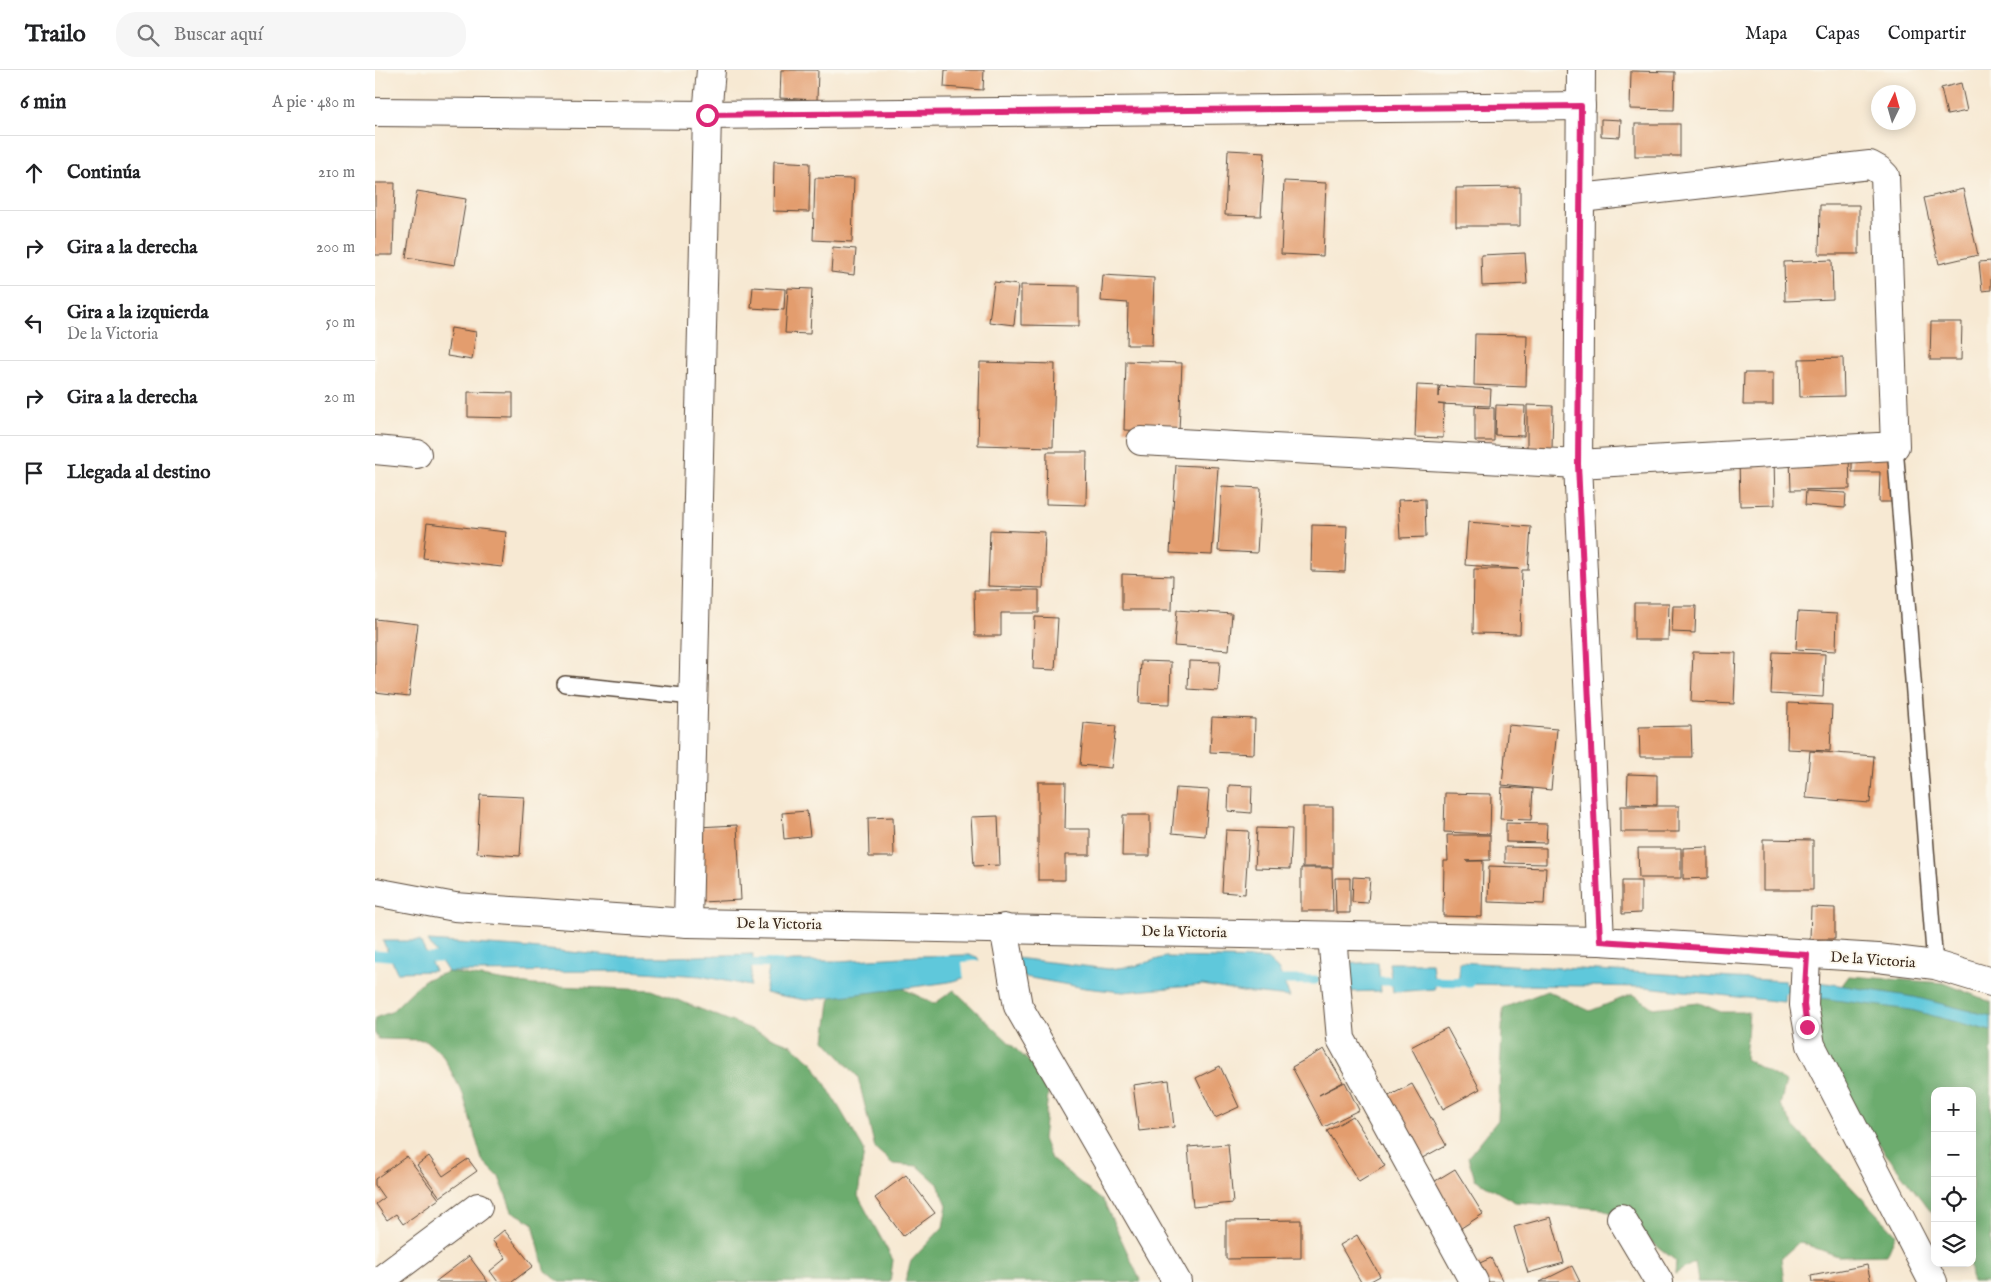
<!DOCTYPE html>
<html lang="es">
<meta charset="utf-8">
<style>
body{margin:0;font-family:"IM FELL English",serif;background:#f6f6f6;color:#202124}
.controls{position:absolute;right:15px;bottom:15px;display:grid;overflow:hidden;border-radius:10px;box-shadow:0 2px 12px #0003}
.controls button{width:45px;height:45px;display:grid;place-items:center;padding:0;border:0;border-bottom:1px solid #e0e0e0;background:#fff;color:#202124;font:25px sans-serif}
.compass{position:absolute;left:1496px;top:15px;width:45px;height:45px;border-radius:50%;background:#fff;box-shadow:0 2px 12px #0003;rotate:5deg}
.stop{position:absolute;width:15px;height:15px;margin:-11px;border:4px solid #db2777;border-radius:50%;background:#fff}
.stop.end{background:#db2777;border-color:#fff;box-shadow:0 1px 5px #0008}
.list{margin:0;padding:0;list-style:none}
h2{display:flex;justify-content:space-between;align-items:center;height:65px;margin:0;padding:0 20px;font-size:21px}
h2 small{font-size:16px;font-weight:400;color:#757577}
.list li{display:grid;grid-template-columns:32px 1fr auto;gap:15px;align-items:center;box-sizing:border-box;height:75px;padding:0 20px;border-top:1px solid #e0e0e0}
.list b{display:block;font-size:19px;white-space:nowrap}
.list p{margin:0;font-size:16px;white-space:nowrap;color:#757577}
.list em{font-size:16px;font-style:normal;color:#757577}
.icon{flex:none;width:28px;height:28px;fill:none;stroke:currentColor;stroke-width:2;stroke-linecap:round;stroke-linejoin:round}
.map{position:relative;flex:none;width:1616px;height:1212px;overflow:hidden}
header{display:flex;align-items:center;gap:30px;box-sizing:border-box;height:70px;padding:0 25px;background:#fff;border-bottom:1px solid #e0e0e0}
header strong{font-size:24px}
nav{display:flex;gap:28px;margin-inline-start:auto;font-size:18px}
.search{width:350px;height:45px;background:#f6f6f6;display:flex;align-items:center;gap:12px;box-sizing:border-box;padding:0 18px;border-radius:20px;color:#757577;font-size:19px}
main{display:flex}
aside{flex:1;background:#fff}
.map>svg:first-child{display:block}
.forest{fill:#6cac6e;stroke:#546b46}
.water{fill:#5fc8db;stroke:#4d797c}
.pier{fill:#f7e9d3}
.lines{fill:none;stroke-linecap:round;stroke-linejoin:round}
.stream{stroke:#5fc8db;stroke-width:9}
.building{fill:#e39d6e}
.lane-casing{stroke:#574739;stroke-width:18}
.street-casing{stroke:#574739;stroke-width:30}
.secondary-casing{stroke:#574739;stroke-width:30}
.lane{stroke:#fff;stroke-width:15}
.street{stroke:#fff;stroke-width:28}
.secondary{stroke:#fff;stroke-width:28}
.route{stroke:#db2777;stroke-width:6}
.labels{text-anchor:middle;dominant-baseline:central;stroke-width:4;stroke-linejoin:round;paint-order:stroke}
.street-label{font-size:15px;fill:#3b2a1e;stroke:#fbf7ec}
</style>
<header>
<strong>Trailo</strong>
<div class="search"><svg class="icon" aria-label="search" viewBox="0 0 24 24"><circle cx="10" cy="10" r="6"/><path d="M15 15l6 6"/></svg>Buscar aquí</div>
<nav><a>Mapa</a><a>Capas</a><a>Compartir</a></nav>
</header>
<main>
<aside>
<h2>6 min<small>A pie · 480 m</small></h2>
<ul class="list">
<li><svg class="icon" aria-label="ahead" viewBox="0 0 24 24"><path d="M12 20V5M6 11l6-6 6 6"/></svg><div><b>Continúa</b></div><em>210 m</em></li>
<li><svg class="icon" aria-label="right" viewBox="0 0 24 24"><path d="M7 20v-9h11M14 6l5 5-5 5"/></svg><div><b>Gira a la derecha</b></div><em>200 m</em></li>
<li><svg class="icon" aria-label="left" viewBox="0 0 24 24"><path d="M17 20v-9H6M10 6l-5 5 5 5"/></svg><div><b>Gira a la izquierda</b><p>De la Victoria</p></div><em>50 m</em></li>
<li><svg class="icon" aria-label="right" viewBox="0 0 24 24"><path d="M7 20v-9h11M14 6l5 5-5 5"/></svg><div><b>Gira a la derecha</b></div><em>20 m</em></li>
<li><svg class="icon" aria-label="arrive" viewBox="0 0 24 24"><path d="M6 21V4h12l-3 4 3 4H6"/></svg><div><b>Llegada al destino</b></div></li>
</ul>
</aside>
<div class="map">
<svg width="1616" height="1212" viewBox="0 0 1616 1212">
<rect width="100%" height="100%" fill="#fbf7ec"/>
<filter id="ink" filterUnits="userSpaceOnUse"><feTurbulence type="fractalNoise" baseFrequency=".02" numOctaves="2"/><feDisplacementMap in="SourceGraphic" scale="10" xChannelSelector="R" yChannelSelector="G"/><feConvolveMatrix kernelMatrix="1 2 1 2 8 2 1 2 1" color-interpolation-filters="sRGB"/></filter>
<filter id="wash" filterUnits="userSpaceOnUse"><feTurbulence type="fractalNoise" baseFrequency=".0096" numOctaves="4" result="noise"/><feDisplacementMap in="SourceGraphic" scale="20" xChannelSelector="R" yChannelSelector="G"/><feGaussianBlur stdDeviation="1.12" result="paint"/><feColorMatrix in="noise" values="0 0 0 0 0 0 0 0 0 0 0 0 0 0 0 0 0 1.4 0 .05"/><feComposite in="paint" operator="in"/></filter>
<g filter="url(#wash)">
<rect width="100%" height="100%" fill="#f7e9d3"/>
<g class="forest">
<polygon points="73,902 158,915 277,920 416,975 438,993 489,1080 483,1126 518,1190 515,1212 184,1212 169,1199 158,1153 137,1141 124,1107 107,1090 88,1024 67,984 50,970 3,969 0,963 0,948 16,942 49,910"/>
<polygon points="495,902 559,934 579,920 665,1002 673,1024 668,1069 676,1089 729,1132 766,1212 530,1212 536,1191 568,1157 572,1135 563,1114 543,1096 518,1094 500,1078 483,1007 450,970 456,925"/>
<polygon points="1474,906 1569,913 1616,932 1616,1212 1597,1212 1594,1193 1597,1193 1597,1021 1560,1021 1560,1147 1453,1009 1429,935 1462,922"/>
<polygon points="1172,921 1215,941 1258,924 1278,938 1324,933 1346,942 1374,942 1370,989 1411,1012 1405,1035 1418,1056 1521,1164 1512,1185 1463,1186 1424,1172 1406,1188 1409,1212 1323,1212 1320,1192 1300,1204 1301,1191 1246,1148 1228,1139 1140,1132 1100,1109 1093,1087 1123,1050 1128,938"/>
</g>
<g class="water">
<polygon points="8,871 45,871 60,901 22,902"/>
<polygon points="53,871 143,877 236,886 297,887 378,884 375,916 326,906 255,901 73,902"/>
<polygon points="593,885 602,887 607,895 599,905 574,912 516,920 431,930 390,923 395,891 464,891 543,886"/>
<polygon points="623,886 734,899 760,896 790,887 892,889 903,899 915,927 867,922 828,915 748,922 710,918 634,904"/>
<polygon points="1003,892 1006,921 967,922 968,894"/>
<polygon points="1084,892 1410,911 1409,932 1271,917 1084,914"/>
<polygon points="1014,893 1057,893 1060,919 1018,922"/>
<polygon points="1438,911 1539,927 1616,946 1616,961 1536,940 1437,927"/>
</g>
<polygon class="pier" points="607,890 609,896 605,904 600,908 589,911 587,892"/>
<g class="lines">
<g class="stream">
<polyline points="0,885 26,887"/>
<polyline points="41,888 76,888"/>
<polyline points="366,893 406,894"/>
<polyline points="895,910 940,910"/>
<polyline points="995,911 1027,911"/>
<polyline points="1048,911 1095,912"/>
<polyline points="1397,918 1417,919"/>
</g>
</g>
<g id="blocks">
<g class="building">
<polygon points="406,0 443,0 442,30 405,28"/>
<polygon points="570,0 609,0 608,20 569,17"/>
<polygon points="1256,1 1300,2 1299,40 1255,39"/>
<polygon points="1586,13 1592,41 1572,45 1566,18"/>
<polygon points="1226,49 1246,50 1245,67 1226,66"/>
<rect x="1260" y="54" width="45" height="32"/>
<polygon points="853,80 890,82 886,146 850,145"/>
<polygon points="399,91 435,93 434,142 398,141"/>
<polygon points="440,108 479,109 477,172 438,170"/>
<polygon points="909,111 951,113 948,186 906,184"/>
<polygon points="0,113 20,113 18,185 0,185"/>
<polygon points="1145,117 1145,156 1081,156 1081,118"/>
<polygon points="1588,119 1603,185 1564,194 1549,128"/>
<polygon points="42,121 91,129 80,195 31,187"/>
<polygon points="1445,135 1484,135 1484,184 1444,184"/>
<polygon points="458,177 481,179 479,205 456,202"/>
<polygon points="1150,183 1152,214 1107,216 1106,185"/>
<polygon points="1457,190 1458,229 1410,231 1409,192"/>
<polygon points="1616,191 1616,220 1607,221 1604,192"/>
<polygon points="728,205 779,208 777,275 752,275 753,233 726,231"/>
<polygon points="619,212 643,215 639,255 614,252"/>
<polygon points="646,215 704,216 704,256 646,255"/>
<polygon points="378,217 410,219 409,240 376,238"/>
<polygon points="413,218 437,219 435,264 410,263"/>
<polygon points="1556,252 1587,252 1586,290 1555,290"/>
<polygon points="76,258 101,262 97,290 72,286"/>
<polygon points="1100,264 1152,265 1151,317 1099,315"/>
<polygon points="1468,288 1469,326 1425,327 1424,289"/>
<polygon points="751,291 807,293 804,362 749,360"/>
<polygon points="605,292 680,294 678,377 603,375"/>
<polygon points="1369,303 1398,303 1398,335 1368,335"/>
<polygon points="1042,315 1064,316 1064,327 1065,316 1116,319 1115,336 1063,334 1069,335 1068,368 1040,367"/>
<polygon points="93,322 138,323 138,348 93,347"/>
<polygon points="1121,335 1150,336 1149,366 1120,365"/>
<polygon points="1152,335 1178,336 1177,380 1152,380"/>
<polygon points="1100,337 1119,338 1119,371 1100,371"/>
<polygon points="672,382 712,382 711,435 671,434"/>
<polygon points="1474,386 1475,419 1416,420 1415,387"/>
<polygon points="1477,386 1518,386 1517,432 1504,432 1505,402 1477,402"/>
<polygon points="1364,387 1399,387 1400,435 1365,436"/>
<polygon points="801,395 843,397 837,485 795,483"/>
<polygon points="847,416 886,418 882,483 843,481"/>
<polygon points="1431,421 1471,423 1470,438 1430,435"/>
<polygon points="1050,429 1051,467 1025,468 1023,430"/>
<polygon points="1093,452 1156,457 1153,500 1147,500 1145,564 1098,563 1099,499 1144,499 1090,495"/>
<polygon points="52,453 131,462 127,497 48,488"/>
<polygon points="937,455 972,456 970,502 936,501"/>
<polygon points="615,460 670,462 668,518 613,516"/>
<polygon points="747,504 798,506 797,540 747,540"/>
<polygon points="599,520 664,520 664,543 626,543 626,566 600,566"/>
<polygon points="1259,533 1294,533 1293,570 1259,570"/>
<polygon points="1298,536 1321,536 1320,563 1297,562"/>
<polygon points="802,540 857,544 854,580 799,576"/>
<polygon points="1423,542 1462,544 1461,581 1421,579"/>
<polygon points="660,547 683,548 680,600 658,599"/>
<polygon points="0,549 43,554 34,626 0,622"/>
<polygon points="1318,582 1361,583 1359,634 1316,632"/>
<polygon points="1398,582 1450,584 1448,627 1396,624"/>
<polygon points="766,591 796,592 795,634 764,633"/>
<polygon points="814,591 845,592 843,621 813,619"/>
<polygon points="1413,633 1457,635 1455,681 1412,679"/>
<polygon points="837,647 880,649 879,684 835,682"/>
<polygon points="709,653 741,656 736,698 705,695"/>
<polygon points="1133,655 1182,659 1176,720 1127,715"/>
<polygon points="1316,656 1317,687 1265,687 1264,657"/>
<polygon points="1435,681 1499,686 1495,733 1431,728"/>
<polygon points="1253,704 1282,705 1282,735 1252,734"/>
<polygon points="663,712 691,712 690,759 715,759 715,785 690,785 690,810 663,810"/>
<polygon points="854,715 877,716 876,743 853,741"/>
<polygon points="1127,717 1158,719 1156,750 1125,749"/>
<polygon points="801,718 834,720 830,766 797,763"/>
<polygon points="1070,723 1116,724 1115,764 1069,762"/>
<polygon points="105,725 149,727 145,786 102,783"/>
<rect x="1246" y="736" width="58" height="26"/>
<rect x="928" y="737" width="30" height="60"/>
<polygon points="432,741 435,766 409,769 407,743"/>
<polygon points="748,745 775,745 775,786 747,786"/>
<polygon points="623,746 625,795 599,796 596,747"/>
<polygon points="518,747 519,787 494,787 493,748"/>
<polygon points="1131,753 1172,754 1171,773 1131,772"/>
<polygon points="362,755 366,830 326,832 322,757"/>
<polygon points="882,758 917,759 915,799 880,798"/>
<polygon points="851,760 874,761 870,824 847,822"/>
<polygon points="1072,765 1115,765 1115,790 1091,791 1108,791 1107,847 1068,846 1069,791 1073,791"/>
<polygon points="1388,769 1438,770 1438,820 1388,820"/>
<polygon points="1130,777 1171,778 1171,794 1130,793"/>
<polygon points="1333,777 1333,808 1308,809 1308,778"/>
<polygon points="1263,778 1306,778 1306,808 1264,808"/>
<polygon points="1114,796 1171,798 1169,834 1113,832"/>
<polygon points="926,798 957,798 958,841 926,841"/>
<polygon points="978,807 995,808 993,833 977,832"/>
<polygon points="960,808 975,808 975,843 961,843"/>
<polygon points="1247,811 1266,811 1266,843 1247,844"/>
<polygon points="1436,837 1460,838 1460,869 1435,869"/>
<polygon points="1072,958 1105,1019 1068,1039 1036,977"/>
<polygon points="949,979 968,1012 944,1025 970,1012 984,1040 949,1057 917,997"/>
<polygon points="845,996 864,1037 840,1048 821,1008"/>
<polygon points="794,1010 799,1057 764,1061 758,1015"/>
<polygon points="1037,1014 1071,1075 1040,1092 1006,1030"/>
<polygon points="978,1046 1010,1096 984,1112 952,1061"/>
<polygon points="853,1074 858,1133 818,1137 813,1077"/>
<polygon points="32,1086 64,1129 28,1154 21,1144 12,1150 1,1134 9,1128 0,1115 0,1109"/>
<polygon points="54,1086 68,1106 93,1089 102,1101 65,1127 42,1095"/>
<polygon points="1080,1099 1108,1144 1080,1162 1052,1116"/>
<polygon points="531,1105 560,1143 528,1166 500,1128"/>
<polygon points="1176,1147 1189,1193 1153,1203 1139,1157"/>
<polygon points="926,1150 926,1188 851,1189 851,1151"/>
<polygon points="129,1160 158,1196 137,1212 123,1212 115,1201 131,1188 117,1170"/>
<polygon points="982,1165 1005,1206 994,1212 986,1212 965,1175"/>
<polygon points="94,1186 113,1212 60,1212"/>
<polygon points="1116,1188 1128,1212 1106,1212 1098,1196"/>
<polygon points="1492,1195 1496,1212 1437,1212 1436,1206"/>
<polygon points="1197,1196 1205,1212 1165,1212"/>
</g>
</g>
</g>
<g filter="url(#ink)">
<use href="#blocks" fill-opacity="0" stroke="#574739" stroke-width="1"/>
<g class="lines">
<defs>
<g id="lane">
<polyline points="1520,376 1560,895"/>
<polyline points="190,614 318,627"/>
</g>
<g id="street">
<polyline points="1206,0 1203,394 1225,871"/>
<polyline points="0,42 332,45 1206,36"/>
<polyline points="766,371 1203,394 1520,376 1510,106 1504,100 1495,95 1206,128"/>
<polyline points="0,380 42,384"/>
<polyline points="313,853 332,45 336,0"/>
<polyline points="629,858 643,936 802,1212"/>
<polyline points="957,866 966,969 1099,1212"/>
<polyline points="1431,885 1429,935 1436,975 1558,1212"/>
<polyline points="1246,1148 1284,1212"/>
<polyline points="3,1212 103,1137"/>
</g>
<polyline id="secondary" points="0,822 80,837 313,853 1225,871 1503,888 1560,895 1616,912"/>
</defs>
<use href="#lane" class="lane-casing"/>
<use href="#street" class="street-casing"/>
<use href="#secondary" class="secondary-casing"/>
<use href="#lane" class="lane"/>
<use href="#street" class="street"/>
<use href="#secondary" class="secondary"/>
</g>
</g>
<g class="lines" filter="url(#ink)">
<polyline class="route" points="332,45 1206,36 1203,394 1225,871 1432,885 1429,935 1432,957"/>
</g>
<g class="labels">
<g class="street-label">
<text transform="translate(404 854) rotate(1)">De la Victoria</text>
<text transform="translate(809 862) rotate(1)">De la Victoria</text>
<text transform="translate(1498 890) rotate(4)">De la Victoria</text>
</g>
</g>
</svg>
<div class="controls">
<button>+</button>
<button>−</button>
<button><svg class="icon" aria-label="locate" viewBox="0 0 24 24"><circle cx="12" cy="12" r="6"/><path d="M12 2v4M12 18v4M2 12h4M18 12h4"/></svg></button>
<button><svg class="icon" aria-label="layers" viewBox="0 0 24 24"><path d="M12 4l9 5-9 5-9-5zM3 14l9 5 9-5"/></svg></button>
</div>
<svg class="compass" viewBox="-18 -18 36 36"><path d="M0-13l5 13h-10z" fill="#e53935"/><path d="M0 13l5-13h-10z" fill="#757577"/></svg>
<div class="stop" style="left:332px;top:45px"></div>
<div class="stop end" style="left:1432px;top:957px"></div>
</div>
</main>
